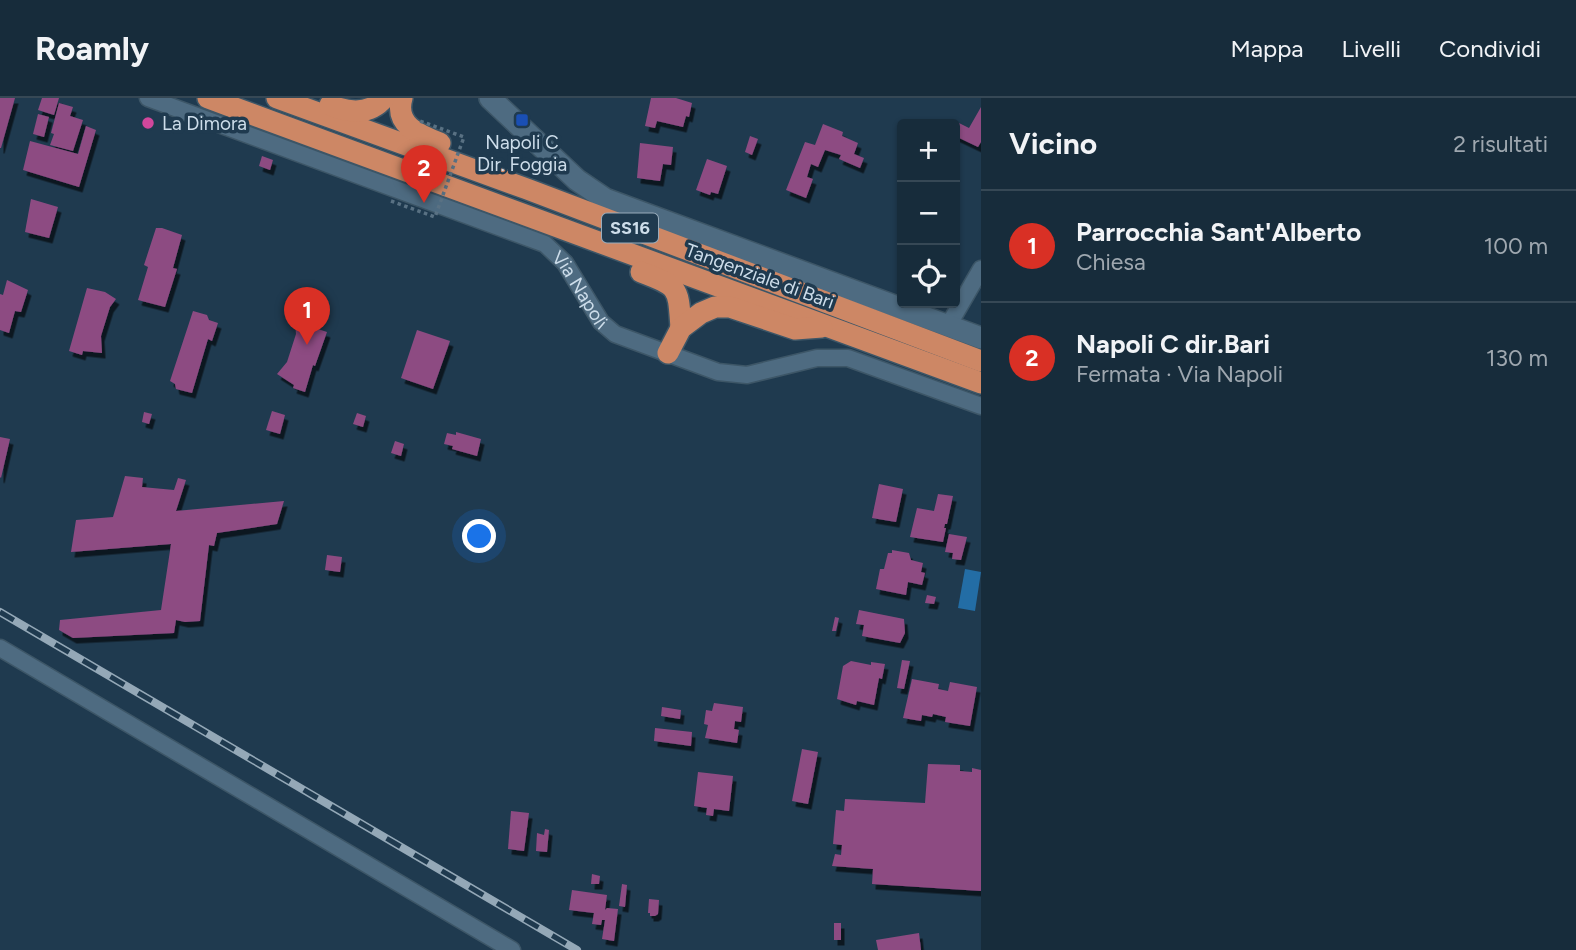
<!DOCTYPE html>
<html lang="it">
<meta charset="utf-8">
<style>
body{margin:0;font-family:Figtree,sans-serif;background:#243846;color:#f1f3f6}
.controls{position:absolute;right:21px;top:21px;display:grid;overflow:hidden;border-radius:7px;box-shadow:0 2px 5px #0004}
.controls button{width:63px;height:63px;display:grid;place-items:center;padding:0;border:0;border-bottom:2px solid #364855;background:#172c3b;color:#f1f3f6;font:35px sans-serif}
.you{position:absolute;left:480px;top:439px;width:24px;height:24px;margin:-18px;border:5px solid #fff;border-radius:50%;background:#1a73e8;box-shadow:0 0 0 10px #1a73e833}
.badge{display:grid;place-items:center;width:46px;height:46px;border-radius:50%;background:#d93025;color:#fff;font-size:23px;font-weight:700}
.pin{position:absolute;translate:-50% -58px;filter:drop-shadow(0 2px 4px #0008)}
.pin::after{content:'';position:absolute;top:37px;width:24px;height:21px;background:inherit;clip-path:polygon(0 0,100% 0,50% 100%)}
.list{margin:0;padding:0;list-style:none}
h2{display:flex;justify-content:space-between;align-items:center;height:91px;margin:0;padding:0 28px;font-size:30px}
h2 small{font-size:23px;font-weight:400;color:#9ea7af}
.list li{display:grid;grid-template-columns:46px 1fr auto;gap:21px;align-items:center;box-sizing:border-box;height:112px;padding:0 28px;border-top:2px solid #364855}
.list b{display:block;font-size:26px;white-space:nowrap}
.list p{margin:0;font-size:23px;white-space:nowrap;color:#9ea7af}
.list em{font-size:23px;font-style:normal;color:#9ea7af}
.icon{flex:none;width:38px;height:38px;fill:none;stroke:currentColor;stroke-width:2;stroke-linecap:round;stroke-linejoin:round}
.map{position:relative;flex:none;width:981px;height:852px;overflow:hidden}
header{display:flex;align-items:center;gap:42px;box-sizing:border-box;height:98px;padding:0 35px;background:#172c3b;border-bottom:2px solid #364855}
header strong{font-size:33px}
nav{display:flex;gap:38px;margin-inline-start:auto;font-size:24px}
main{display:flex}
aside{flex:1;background:#172c3b}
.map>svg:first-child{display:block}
.water{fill:#236da5}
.building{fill:#8d4b82;filter:url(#shadow)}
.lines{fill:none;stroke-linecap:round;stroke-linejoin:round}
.street-casing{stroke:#3d5667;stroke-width:19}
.secondary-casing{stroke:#3d5667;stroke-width:24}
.highway-casing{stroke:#3d5667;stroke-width:24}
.street{stroke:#4e6b81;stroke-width:16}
.secondary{stroke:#4e6b81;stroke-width:21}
.highway{stroke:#cd8765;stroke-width:21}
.rail-casing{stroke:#94a8b7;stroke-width:8}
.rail{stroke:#1f3a4f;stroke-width:5;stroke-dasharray:16;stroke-linecap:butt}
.path-bridge{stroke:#597183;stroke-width:3.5;stroke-dasharray:3.5 3.5;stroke-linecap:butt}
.transit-dot{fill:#1a4fb4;stroke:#1f3a4f;stroke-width:2.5}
.hotel-dot{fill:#d1479c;stroke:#1f3a4f;stroke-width:2.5}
.labels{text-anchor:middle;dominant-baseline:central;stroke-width:7;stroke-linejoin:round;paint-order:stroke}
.shield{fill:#1f3a4f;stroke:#99acbc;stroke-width:2}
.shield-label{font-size:18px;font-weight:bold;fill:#cdddea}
.poi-label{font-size:19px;fill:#cdddea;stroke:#1f3a4f;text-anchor:start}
.street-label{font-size:19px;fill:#cdddea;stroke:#1f3a4f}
</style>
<header>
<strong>Roamly</strong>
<nav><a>Mappa</a><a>Livelli</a><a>Condividi</a></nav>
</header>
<main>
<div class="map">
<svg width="981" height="852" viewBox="0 0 981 852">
<defs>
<filter id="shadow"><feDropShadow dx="3.5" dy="5.5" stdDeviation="0" flood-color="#0009"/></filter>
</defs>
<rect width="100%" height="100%" fill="#1f3a4f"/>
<polygon class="water" points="965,471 981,474 975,513 958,510"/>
<g class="building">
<polygon points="0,0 15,0 1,50 0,50"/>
<polygon points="42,0 59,0 54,17 38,12"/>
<polygon points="651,0 676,0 692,5 689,19 686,18 683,29 657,23 655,30 645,28"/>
<polygon points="59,5 73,9 70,18 83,22 73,53 50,47 54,36 51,35"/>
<polygon points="981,9 981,44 978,49 955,38 954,26 955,23 969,30"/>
<polygon points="38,16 49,19 44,39 33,36"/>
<polygon points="823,26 843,34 842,38 858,45 854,56 864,60 860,70 839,61 841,57 825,52 818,69 811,66 807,79 813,81 806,100 786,92 805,44 815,47"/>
<polygon points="86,28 96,32 79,89 23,72 30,43 78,56"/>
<polygon points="750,38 758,41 752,57 745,54"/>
<polygon points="640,45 673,49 671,67 663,66 660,83 637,80"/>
<polygon points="262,58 273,62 270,72 259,68"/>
<polygon points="707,61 727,68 718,96 711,94 710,97 696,92"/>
<polygon points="31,101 58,109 49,140 25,134"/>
<polygon points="156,130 162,130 182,137 173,170 177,171 165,209 138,202 148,169 144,167"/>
<polygon points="7,182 28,192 21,214 15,213 9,235 0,232 0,196 3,197"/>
<polygon points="87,190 105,194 116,201 110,209 101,238 102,255 83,253 82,257 69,253"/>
<polygon points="193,213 207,217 209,222 218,225 212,243 208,241 192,295 176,291 175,286 170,283"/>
<polygon points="295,225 308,225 309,228 327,234 315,268 313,267 305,294 293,290 294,287 277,276 287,264 296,236"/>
<polygon points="417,232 450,243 433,291 401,280"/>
<polygon points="272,313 285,317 280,336 266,332"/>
<polygon points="144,314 152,316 149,326 142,324"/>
<polygon points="357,315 366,318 363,329 353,326"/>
<polygon points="456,334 481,341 477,358 452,351 453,348 444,346 447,335 456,337"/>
<polygon points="0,339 10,341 1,380 0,379"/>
<polygon points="395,343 404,346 401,358 391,355"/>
<polygon points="125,378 143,380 142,389 174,392 178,380 186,382 176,413 284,403 277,426 217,435 214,448 209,447 200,523 185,524 176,522 174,535 73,540 59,532 60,522 161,512 171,446 71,454 76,422 113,419"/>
<polygon points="879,386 903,391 896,424 872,420"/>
<polygon points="938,396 953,398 947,426 945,426 944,430 946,430 943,444 910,439 917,410 934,413"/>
<polygon points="949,436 967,439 961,462 952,461 953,455 945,454"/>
<polygon points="892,452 909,455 911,462 923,465 921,474 925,475 922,487 908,484 906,497 876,491 880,471 884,471 888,455 892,455"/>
<polygon points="327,457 342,459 340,474 325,472"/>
<polygon points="927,497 936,499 934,506 925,505"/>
<polygon points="859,512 904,521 905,535 900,545 862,538 864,527 856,526"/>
<polygon points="835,519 839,520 836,533 832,533"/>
<polygon points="902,562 910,563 904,591 897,590"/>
<polygon points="851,563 871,567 871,564 885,566 882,581 879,580 874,607 857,603 856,607 837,601 843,568"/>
<polygon points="912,581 939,586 938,591 948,593 950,584 977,589 970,628 945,624 946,619 933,616 932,619 922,617 921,623 903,620"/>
<polygon points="714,605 743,609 741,624 735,623 734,631 739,632 737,645 705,640 708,627 704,626 706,612 712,613"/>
<polygon points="662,609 681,612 680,621 661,618"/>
<polygon points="655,630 692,634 691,648 654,643"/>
<polygon points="802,651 818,654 808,706 792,703"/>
<polygon points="928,666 960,667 960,673 972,674 972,670 981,672 981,793 872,786 873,771 832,768 835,756 841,757 842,747 833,746 836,712 844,713 845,701 925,705"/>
<polygon points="698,674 733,678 729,713 714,711 713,718 706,717 707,710 694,708"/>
<polygon points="511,713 529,715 524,753 508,751"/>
<polygon points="545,731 549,732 547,754 536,753 537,735 544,737"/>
<polygon points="592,776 600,778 599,786 591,786"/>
<polygon points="622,786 627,787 625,809 619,808"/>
<polygon points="572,792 607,797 605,812 607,810 618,811 614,843 602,841 605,822 602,822 601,827 592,826 594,815 569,812"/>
<polygon points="649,801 659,802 658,816 655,818 650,818 650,815 648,815"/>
<rect x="834" y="825" width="7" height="17"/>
<polygon points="919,835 921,852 878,852 876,842"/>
</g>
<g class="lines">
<defs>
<g id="street">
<path id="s1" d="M148 0 545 146 565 165 601 224 615 236 718 274 747 277 817 260H848L981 308"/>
<polyline points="948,228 981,171"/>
<polyline points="0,550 512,852"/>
</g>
<polyline id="secondary" points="490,0 577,82 605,101 981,240"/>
<g id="highway">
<polyline points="208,0 981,285"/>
<polyline points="277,0 527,91 981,263"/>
<path d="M402 0C394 27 419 37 440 45"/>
<path d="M330 7C349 15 370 17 384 0"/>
<path d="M641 174C680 189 678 189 681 230"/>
<polyline points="668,255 681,230 701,215 715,209 730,209 795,231 822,229"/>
</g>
</defs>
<use href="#street" class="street-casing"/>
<use href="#secondary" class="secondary-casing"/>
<use href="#highway" class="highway-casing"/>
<use href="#street" class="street"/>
<use href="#secondary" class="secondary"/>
<use href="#highway" class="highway"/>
<defs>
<polyline id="rail" points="0,514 577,852"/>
</defs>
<use href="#rail" class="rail-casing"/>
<use href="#rail" class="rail"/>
<polyline class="path-bridge" points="391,103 435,119 464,39 420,23"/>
</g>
<rect class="transit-dot" x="515" y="15" width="14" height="14" rx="3.5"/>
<circle class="hotel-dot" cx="148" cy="25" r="7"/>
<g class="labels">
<rect class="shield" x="602" y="115.5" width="56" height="29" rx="5"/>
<g class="shield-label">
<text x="630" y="130">SS16</text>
</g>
<g class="poi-label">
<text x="162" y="25">La Dimora</text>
<text x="522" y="44" text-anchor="middle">Napoli C<tspan x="522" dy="22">Dir. Foggia</tspan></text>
</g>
<g class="street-label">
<text transform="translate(760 178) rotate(20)">Tangenziale di Bari</text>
<text stroke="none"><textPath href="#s1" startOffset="481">Via Napoli</textPath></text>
</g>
</g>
</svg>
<div class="controls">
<button>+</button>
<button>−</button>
<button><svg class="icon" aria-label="locate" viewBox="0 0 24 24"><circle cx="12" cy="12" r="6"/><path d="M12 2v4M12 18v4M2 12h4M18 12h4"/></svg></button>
</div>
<div class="you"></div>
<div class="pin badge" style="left:307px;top:247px">1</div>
<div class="pin badge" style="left:424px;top:105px">2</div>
</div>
<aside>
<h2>Vicino<small>2 risultati</small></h2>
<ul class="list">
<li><span class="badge">1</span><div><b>Parrocchia Sant'Alberto</b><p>Chiesa</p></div><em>100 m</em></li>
<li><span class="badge">2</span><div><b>Napoli C dir.Bari</b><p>Fermata · Via Napoli</p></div><em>130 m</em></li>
</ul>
</aside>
</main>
